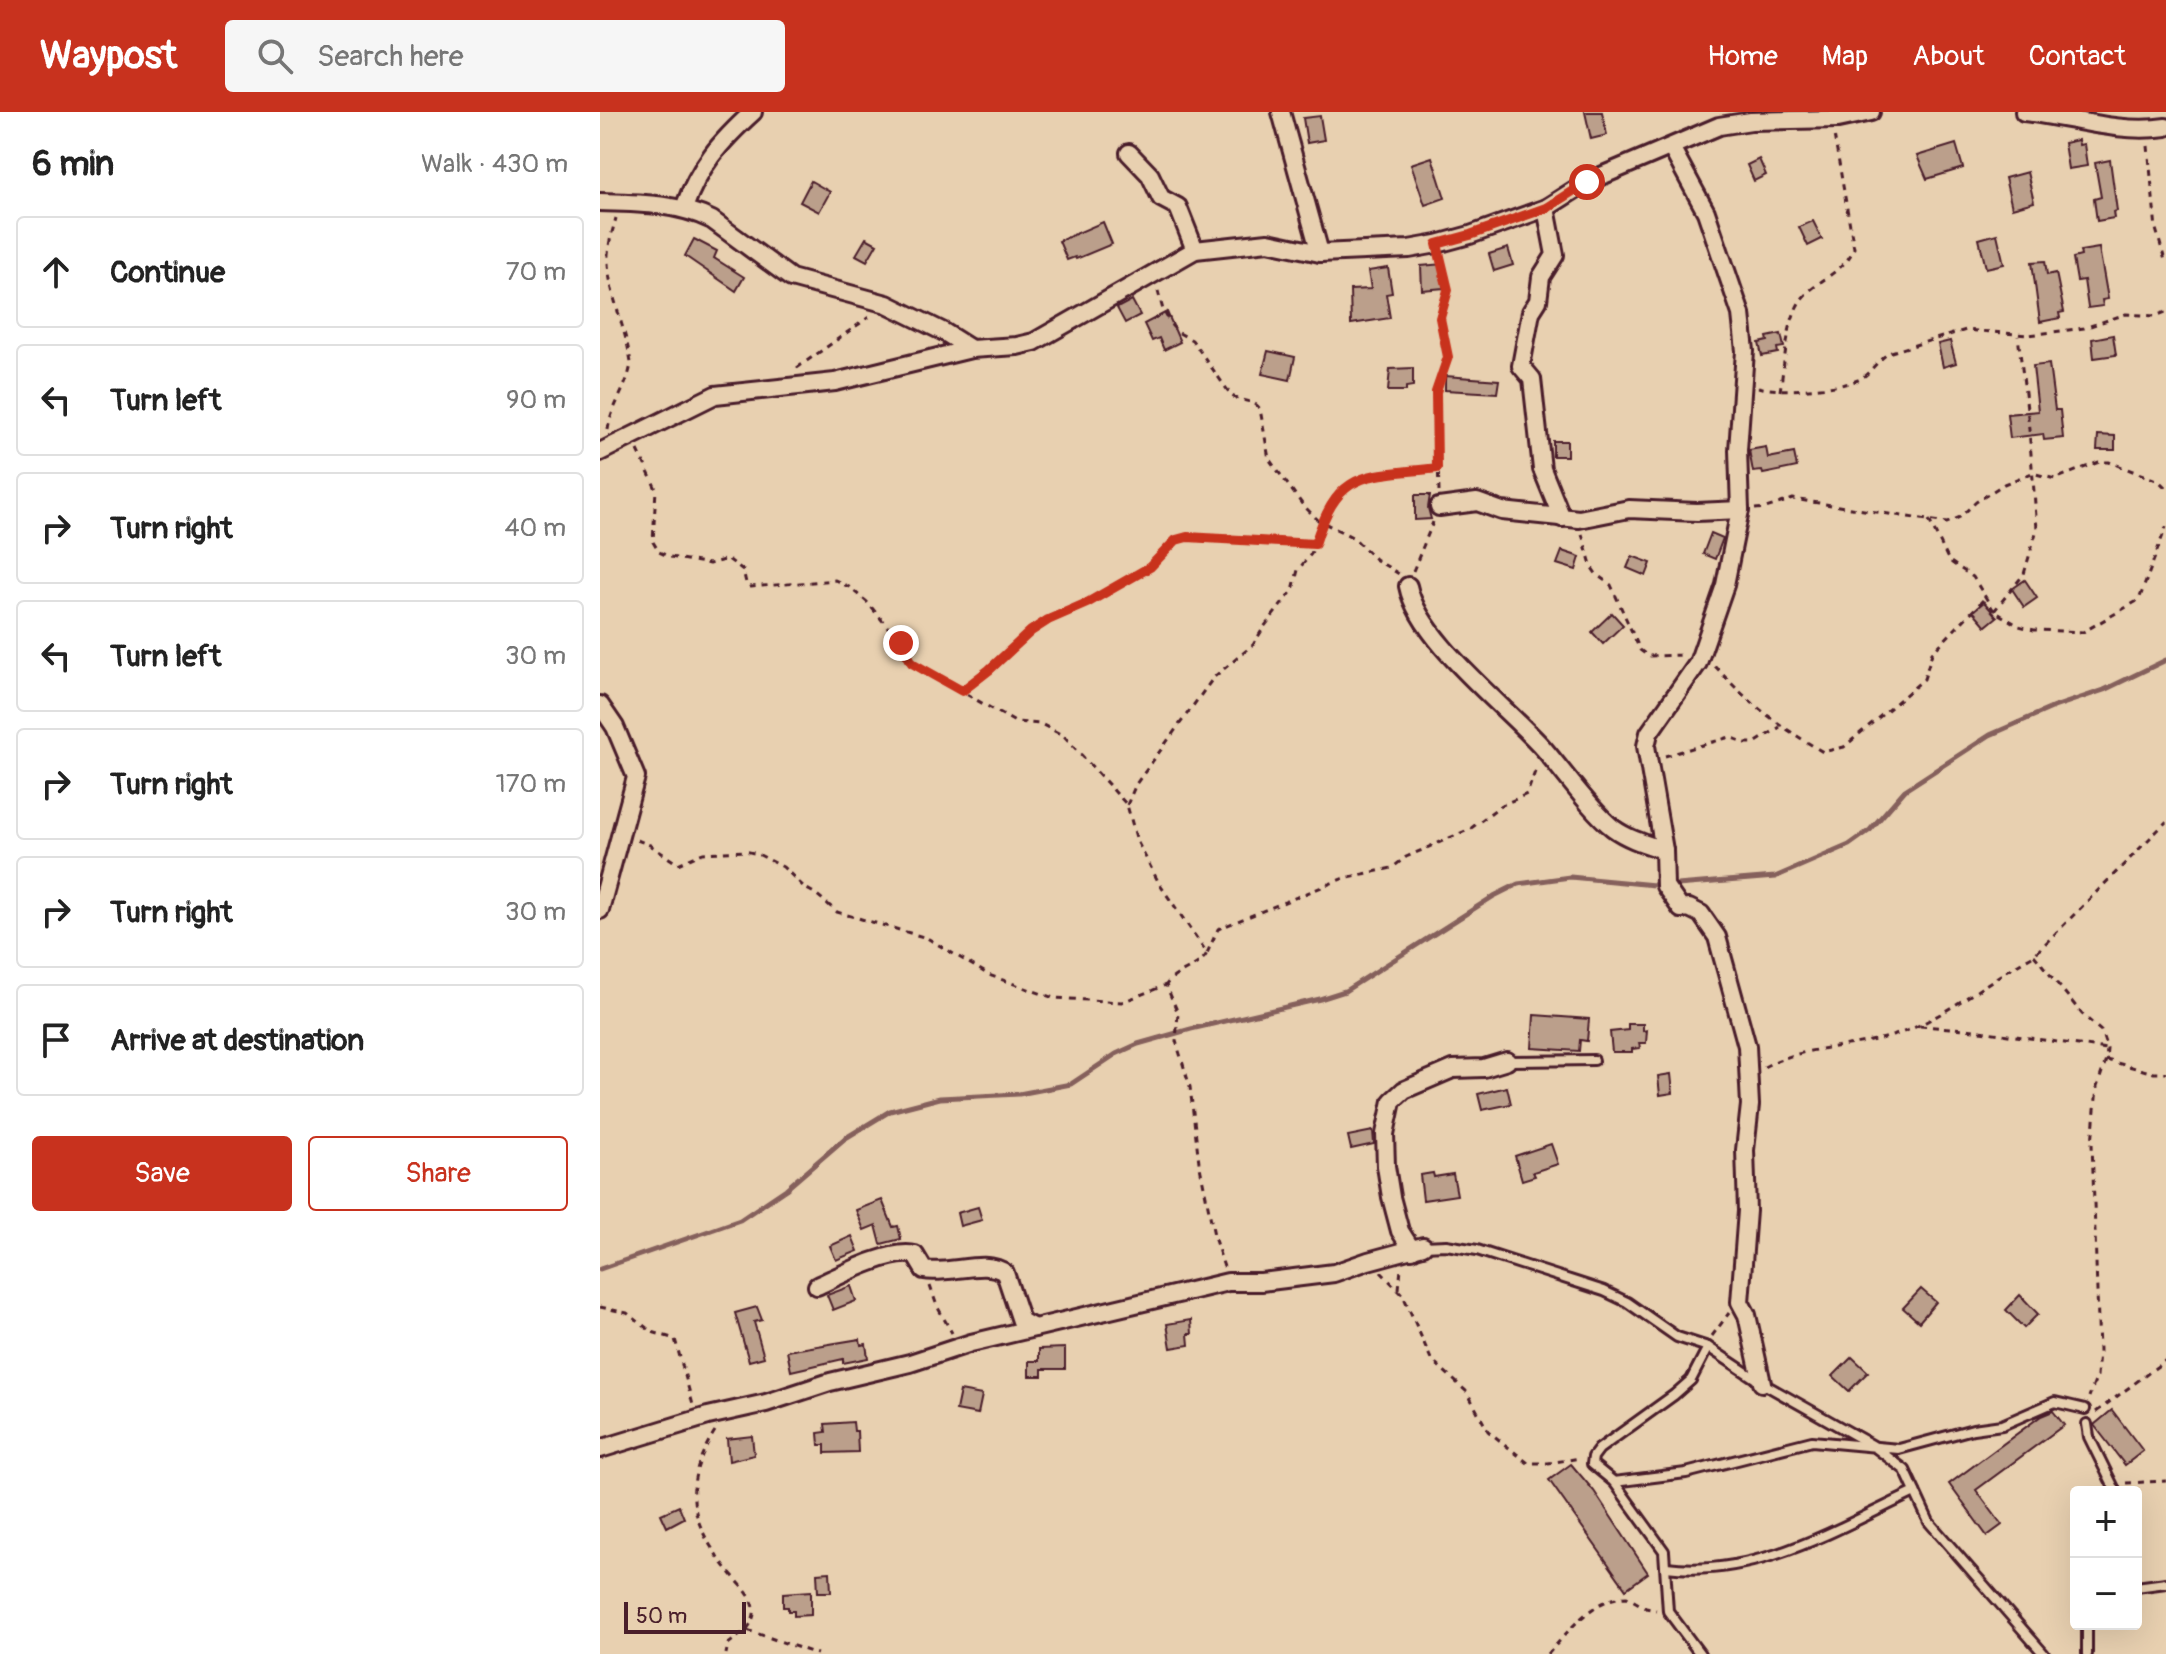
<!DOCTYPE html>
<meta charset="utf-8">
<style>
body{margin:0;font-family:Pangolin,sans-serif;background:#f6f6f6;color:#222}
.controls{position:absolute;right:24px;bottom:24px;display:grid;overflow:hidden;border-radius:8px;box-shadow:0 8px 32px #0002}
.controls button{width:72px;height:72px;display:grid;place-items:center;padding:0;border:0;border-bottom:2px solid #e0e0e0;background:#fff;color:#222;font:40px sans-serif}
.scale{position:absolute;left:24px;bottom:20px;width:122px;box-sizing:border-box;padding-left:8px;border:4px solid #4a1f2b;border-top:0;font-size:22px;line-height:28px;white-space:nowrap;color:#4a1f2b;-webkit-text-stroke:6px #e8d0b0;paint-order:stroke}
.stop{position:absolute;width:24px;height:24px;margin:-18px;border:6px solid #c8321e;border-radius:50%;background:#fff}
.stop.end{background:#c8321e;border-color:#fff;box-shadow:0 2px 8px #0008}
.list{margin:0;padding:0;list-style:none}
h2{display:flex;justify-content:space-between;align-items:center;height:104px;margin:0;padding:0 32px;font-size:34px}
h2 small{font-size:26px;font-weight:400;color:#767676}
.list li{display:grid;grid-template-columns:52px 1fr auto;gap:24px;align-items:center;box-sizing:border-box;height:112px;margin:0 16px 16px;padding:0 16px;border:2px solid #e0e0e0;border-radius:8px}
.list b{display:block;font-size:30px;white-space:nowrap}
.list em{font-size:26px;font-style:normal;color:#767676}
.actions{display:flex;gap:16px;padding:24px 32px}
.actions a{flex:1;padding:18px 0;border:2px solid #c8321e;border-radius:8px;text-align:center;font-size:28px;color:#c8321e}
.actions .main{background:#c8321e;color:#fff}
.icon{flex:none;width:44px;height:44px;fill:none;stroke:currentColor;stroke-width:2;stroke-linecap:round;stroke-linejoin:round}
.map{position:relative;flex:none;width:1566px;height:1542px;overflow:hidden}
header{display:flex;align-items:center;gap:48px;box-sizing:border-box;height:112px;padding:0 40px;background:#c8321e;color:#fff}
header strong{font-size:38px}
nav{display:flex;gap:44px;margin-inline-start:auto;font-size:28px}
.search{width:560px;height:72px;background:#f6f6f6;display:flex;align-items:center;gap:20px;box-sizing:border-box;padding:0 28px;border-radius:8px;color:#767676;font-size:30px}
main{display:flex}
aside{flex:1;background:#fff}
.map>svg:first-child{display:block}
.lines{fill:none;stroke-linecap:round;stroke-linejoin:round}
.stream{stroke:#85605c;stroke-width:5}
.building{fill:#bb9f8b;stroke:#4a1f2b;stroke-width:2}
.service-casing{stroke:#4a1f2b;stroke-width:14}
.minor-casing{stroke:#4a1f2b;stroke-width:22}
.path{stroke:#4a1f2b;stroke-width:3;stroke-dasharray:6 6;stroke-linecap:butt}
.service{stroke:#e8d0b0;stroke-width:8}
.minor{stroke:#e8d0b0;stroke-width:16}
.route{stroke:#c8321e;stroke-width:10}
</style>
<header>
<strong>Waypost</strong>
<div class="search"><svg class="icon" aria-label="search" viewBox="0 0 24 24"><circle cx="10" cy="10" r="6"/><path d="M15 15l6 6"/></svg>Search here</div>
<nav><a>Home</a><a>Map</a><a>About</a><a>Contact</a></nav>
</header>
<main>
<aside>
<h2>6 min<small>Walk · 430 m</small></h2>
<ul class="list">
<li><svg class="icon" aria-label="ahead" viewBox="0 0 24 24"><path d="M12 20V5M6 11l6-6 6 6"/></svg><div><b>Continue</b></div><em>70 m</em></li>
<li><svg class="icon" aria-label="left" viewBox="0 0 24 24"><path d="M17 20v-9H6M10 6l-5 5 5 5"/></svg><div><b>Turn left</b></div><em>90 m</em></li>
<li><svg class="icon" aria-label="right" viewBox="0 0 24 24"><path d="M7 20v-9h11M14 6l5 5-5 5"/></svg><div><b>Turn right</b></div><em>40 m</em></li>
<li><svg class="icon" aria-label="left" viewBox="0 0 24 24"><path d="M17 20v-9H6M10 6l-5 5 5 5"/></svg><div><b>Turn left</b></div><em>30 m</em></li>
<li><svg class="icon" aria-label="right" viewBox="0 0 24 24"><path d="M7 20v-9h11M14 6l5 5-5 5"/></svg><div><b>Turn right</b></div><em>170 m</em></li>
<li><svg class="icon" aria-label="right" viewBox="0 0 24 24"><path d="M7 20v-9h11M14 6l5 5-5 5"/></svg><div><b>Turn right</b></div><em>30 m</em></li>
<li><svg class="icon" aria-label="arrive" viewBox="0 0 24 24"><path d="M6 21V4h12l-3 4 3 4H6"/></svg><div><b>Arrive at destination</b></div></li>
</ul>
<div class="actions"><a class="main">Save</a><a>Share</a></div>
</aside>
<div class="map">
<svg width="1566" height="1542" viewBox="0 0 1566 1542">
<rect width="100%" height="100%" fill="#e8d0b0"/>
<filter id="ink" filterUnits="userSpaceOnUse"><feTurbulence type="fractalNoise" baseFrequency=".0125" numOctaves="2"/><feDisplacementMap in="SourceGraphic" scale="16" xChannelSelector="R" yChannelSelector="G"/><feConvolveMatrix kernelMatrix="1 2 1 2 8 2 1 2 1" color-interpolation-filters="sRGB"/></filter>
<g filter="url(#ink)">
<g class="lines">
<polyline class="stream" points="0,1157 140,1108 186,1077 244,1027 290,999 340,986 419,982 471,972 516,942 538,932 591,917 720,887 745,879 894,784 918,772 970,765 1065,774 1175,765 1249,733 1270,718 1305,678 1390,623 1454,595 1504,578 1566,548"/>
</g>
<g class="building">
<polygon points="985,0 1002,0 1007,23 991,27"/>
<polygon points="720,4 724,28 707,31 703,6"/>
<polygon points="1478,28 1479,33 1484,32 1487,54 1468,57 1464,31"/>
<polygon points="1356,32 1363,56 1327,67 1317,44"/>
<polygon points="832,45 845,86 825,93 811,52"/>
<polygon points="1159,47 1166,63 1154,69 1147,53"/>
<polygon points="1510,48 1517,99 1513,100 1514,106 1497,109 1494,87 1501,85 1495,51"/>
<polygon points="1427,60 1434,90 1412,96 1405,66"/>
<polygon points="211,69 230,80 219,100 200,90"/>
<polygon points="1213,109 1222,127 1208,134 1199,115"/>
<polygon points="503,110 512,132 476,147 475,145 467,148 459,129"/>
<polygon points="1397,122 1404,152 1386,156 1379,127"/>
<polygon points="266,126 277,132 267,149 256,143"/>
<polygon points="94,127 117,139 114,146 144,165 136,179 85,144"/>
<polygon points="908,136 913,153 894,159 889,142"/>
<polygon points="1499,136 1508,187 1502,188 1503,194 1488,196 1484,168 1477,169 1473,146 1481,144 1480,139"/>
<polygon points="1445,149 1447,163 1456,161 1464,200 1459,201 1460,206 1440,210 1432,150"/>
<polygon points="843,152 844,176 822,178 821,154"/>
<polygon points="788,156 792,181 786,182 790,206 751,212 750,178 771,177 768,159"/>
<polygon points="532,188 540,203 525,211 517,196"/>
<polygon points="567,200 580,230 564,238 559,226 552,229 544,212"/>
<polygon points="1181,222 1184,235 1177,236 1178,241 1162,244 1159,231 1168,229 1167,225"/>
<polygon points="1513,223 1516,243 1494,246 1492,227"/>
<polygon points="1350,229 1356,251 1343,255 1338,232"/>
<polygon points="668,239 695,245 690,268 662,262"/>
<polygon points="1449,252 1455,298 1460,298 1463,326 1444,328 1443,322 1410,326 1407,302 1438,299 1433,254"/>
<polygon points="813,256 813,274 806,275 806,279 788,279 790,257"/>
<polygon points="845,264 899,268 897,281 845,278"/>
<polygon points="1498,323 1515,324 1515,338 1497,338"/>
<rect x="953" y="329" width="14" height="15"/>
<polygon points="1166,335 1168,346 1194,341 1197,355 1163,362 1162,359 1153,360 1149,338"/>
<polygon points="815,383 830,383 828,396 831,407 815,408"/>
<polygon points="1111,421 1123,426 1115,447 1103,442"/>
<polygon points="962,439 980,445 976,458 957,452"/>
<polygon points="1032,444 1051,451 1046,464 1027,456"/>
<polygon points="1425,468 1437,486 1424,495 1412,477"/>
<polygon points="1384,490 1397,505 1386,514 1373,499"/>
<polygon points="1012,501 1023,513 1003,532 992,520"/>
<polygon points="934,903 989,907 987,929 980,928 979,939 932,936"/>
<polygon points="1028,912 1043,912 1043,919 1047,918 1046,931 1039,931 1040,936 1032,937 1032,940 1012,940 1010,920 1028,918"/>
<polygon points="1071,962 1073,981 1060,983 1058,964"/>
<polygon points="907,975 911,992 882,998 878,982"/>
<polygon points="773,1019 774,1032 751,1037 748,1024"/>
<polygon points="951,1032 958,1052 933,1060 935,1064 922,1068 915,1044"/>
<polygon points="833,1061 834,1065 853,1062 857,1083 823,1088 820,1063"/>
<polygon points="282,1088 293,1115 298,1114 301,1127 281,1132 276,1113 264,1118 256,1098"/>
<polygon points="378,1095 382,1108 360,1114 357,1101"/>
<polygon points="252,1124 258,1139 236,1148 230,1134"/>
<polygon points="251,1174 256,1189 233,1198 227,1183"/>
<polygon points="1321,1177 1336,1190 1319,1210 1303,1196"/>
<polygon points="1420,1183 1438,1202 1424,1216 1406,1198"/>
<polygon points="157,1195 162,1208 154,1210 164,1245 149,1249 135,1201"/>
<polygon points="591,1208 592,1222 588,1222 589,1233 571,1236 567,1212"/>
<polygon points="260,1227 261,1233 266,1232 268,1246 243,1251 243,1247 191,1259 187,1239"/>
<polygon points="465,1236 465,1257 442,1257 442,1264 429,1264 429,1249 439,1249 439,1237"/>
<polygon points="1252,1245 1268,1260 1249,1279 1233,1264"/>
<polygon points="360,1279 382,1283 378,1302 356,1298"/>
<polygon points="1512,1298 1543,1339 1525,1353 1494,1313"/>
<polygon points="1453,1299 1464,1313 1376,1378 1402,1413 1387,1424 1349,1372 1441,1304"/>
<polygon points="253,1310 254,1319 257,1319 258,1340 225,1341 225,1333 219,1333 218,1321 226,1320 225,1312"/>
<polygon points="152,1324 154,1343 129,1349 127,1327"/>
<polygon points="971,1352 994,1379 1048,1461 1026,1477 949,1368"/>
<polygon points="79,1394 84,1406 67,1415 61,1402"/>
<polygon points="230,1460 231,1480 218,1480 217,1461"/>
<polygon points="211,1479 211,1503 194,1504 194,1499 188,1499 188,1495 183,1495 183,1481"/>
</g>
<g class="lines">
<defs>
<g id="service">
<polyline points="907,949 994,948"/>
<polyline points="823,1134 846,1133 877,1138 1004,1179 1027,1190 1077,1225 1108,1235 1162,1271 1272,1333 1305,1358 1329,1410 1444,1542"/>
<polyline points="1487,1312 1489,1325 1516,1380"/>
<polyline points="1014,1370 1086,1361 1212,1329 1299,1337 1373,1317 1402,1313 1455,1290 1485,1297"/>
<path d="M1066 1455C1155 1467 1236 1417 1315 1380"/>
<polyline points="1536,1475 1566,1471"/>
<polyline points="1487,1512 1487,1542"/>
<polyline points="1100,1542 1068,1499 1064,1439 1014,1370 992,1352 993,1345 999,1337 1074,1283 1091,1268 1108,1235"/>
</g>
<g id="minor">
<polyline points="681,0 720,141"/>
<path d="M1424 0C1472 5 1517 22 1566 15"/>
<polyline points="1071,35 1106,100 1141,202 1145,239 1138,338 1140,398 1125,473 1098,551 1049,621 1046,634 1064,738 1065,774 1081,797 1089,796 1101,802 1117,825 1147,934 1150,993 1145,1038 1147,1099 1140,1190 1147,1203 1162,1271"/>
<polyline points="529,41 550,63 561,86 578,95 595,138"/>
<path d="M0 90C38 91 78 91 112 108L191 166 287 192 344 220 371 237"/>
<path d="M84 96C99 54 120 30 153 0"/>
<polyline points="946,96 955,143 941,165 938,189 931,200 921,254 932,267 942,357 962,406"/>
<polyline points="0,340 115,283 235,270 371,237 417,234 434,230 595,138 668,130 720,141 809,137 837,132 870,123 946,96 987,70 1119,14 1151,9 1238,7 1271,0"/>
<polyline points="839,395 877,390 902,399 979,407 1029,397 1097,400 1140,398"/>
<path d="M808 474C819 529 906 594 944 637 963 659 992 700 1013 716 1028 727 1046 732 1064 738"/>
<polyline points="0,593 15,615 36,665 0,798"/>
<polyline points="812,1138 800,1119 791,1085 786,1054 785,1022 792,989 804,978 853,957 884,956 907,949"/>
<path d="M217 1174C239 1164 292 1136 315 1143L324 1158C348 1163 387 1146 405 1161L421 1209 434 1216"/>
<polyline points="0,1337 108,1304 166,1291 230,1270 310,1251 371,1231 628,1170 661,1170 734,1161 768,1149 823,1134"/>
</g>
</defs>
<use href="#service" class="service-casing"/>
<use href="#minor" class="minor-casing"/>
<g class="path">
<polyline points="1548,34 1556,117 1566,152"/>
<path d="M558 179 563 198 572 214 579 221 592 228 631 283C640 291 653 286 660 297L669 347 702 392 718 408 754 426 775 447 799 462"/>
<polyline points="197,256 269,205"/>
<path d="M1158 275C1181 281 1236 277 1258 268 1270 263 1277 247 1291 240L1366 218 1428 223 1484 216 1526 202 1555 204 1566 200"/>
<path d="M1180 279C1184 255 1187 207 1201 188 1216 168 1245 160 1254 136L1234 23"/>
<path d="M8 318C11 294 28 275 31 251 26 217 10 185 8 151 7 135 12 121 16 106"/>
<path d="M38 338 56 377 53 430 59 440 70 445 109 452 128 447 143 458 146 471 151 475 235 468 249 475 267 490 301 531 312 551 415 610 441 612 464 624 527 693 537 729 560 773 607 841C600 856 575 859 566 873L578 901 576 929 590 975 599 1050 615 1128 624 1155"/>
<polyline points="839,380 836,280 848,245 840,206 848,178 840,145"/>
<polyline points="1155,397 1166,396 1193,387 1347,411 1360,405 1376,390 1404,372 1432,361 1455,367 1499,350 1509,350 1559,369 1566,376"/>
<polyline points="1329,408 1349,449 1373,465 1394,499 1419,514 1434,518 1483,520 1539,488 1566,415"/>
<polyline points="982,422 992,456 997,463 1011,473 1040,538 1048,544 1085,543"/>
<polyline points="813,459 833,410"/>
<polyline points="1394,499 1424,462 1437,417 1428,305 1418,224"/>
<path d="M1115 554C1150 593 1178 613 1223 640L1244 635 1324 567 1332 541 1386 485"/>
<polyline points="362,579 431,519 448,508 487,491 550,455 579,427 715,432"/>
<polyline points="1065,644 1130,625 1146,631 1155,631 1180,615"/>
<polyline points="527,693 536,672 614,565 653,533 664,515 693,478 698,458 711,442 722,410 738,381 751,372 767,365 837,356"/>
<polyline points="37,728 50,733 78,752 103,741 145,739 158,742 183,755 205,776 216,782 237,800 327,826 389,863 454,886 522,890 566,873"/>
<polyline points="607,841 618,817 744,766 792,756 806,745 870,717 900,694 927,682 937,654"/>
<polyline points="1434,843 1482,902 1501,919 1507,937 1506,948 1497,975 1492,1031 1499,1239 1497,1264 1489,1285"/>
<polyline points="1320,914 1366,917 1507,937"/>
<polyline points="1506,948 1554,961 1566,961"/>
<path d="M1164 955C1206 932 1256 937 1301 921 1349 903 1389 867 1434 843L1566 710"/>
<polyline points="781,1160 803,1183 831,1247 867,1280 888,1319 928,1351 948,1351 981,1346"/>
<polyline points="330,1174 337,1194 352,1221"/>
<polyline points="799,1177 801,1156"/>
<polyline points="0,1195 27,1201 52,1220 75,1227 93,1293"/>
<polyline points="1112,1224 1129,1201"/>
<polyline points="1496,1300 1566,1248"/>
<path d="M115 1319C79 1375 91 1415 133 1464 142 1475 159 1490 153 1506 150 1518 137 1525 128 1532L126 1542"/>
<polyline points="1526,1371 1566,1369"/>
<polyline points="147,1518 217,1542"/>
<path d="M948 1542C969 1519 993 1485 1027 1485L1046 1496 1056 1498"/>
</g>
<use href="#service" class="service"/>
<use href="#minor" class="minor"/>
</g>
</g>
<g class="lines" filter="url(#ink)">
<path class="route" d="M301 531 312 551 362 579 389 558 431 519 448 508 487 491 550 455 576 428 587 425 715 432C739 355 766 365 837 356L836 280 848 245 840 206 848 178 837 132 870 123 946 96 987 70"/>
</g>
</svg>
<div class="controls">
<button>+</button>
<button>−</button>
</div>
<div class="scale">50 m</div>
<div class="stop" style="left:987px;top:70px"></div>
<div class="stop end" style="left:301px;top:531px"></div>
</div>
</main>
